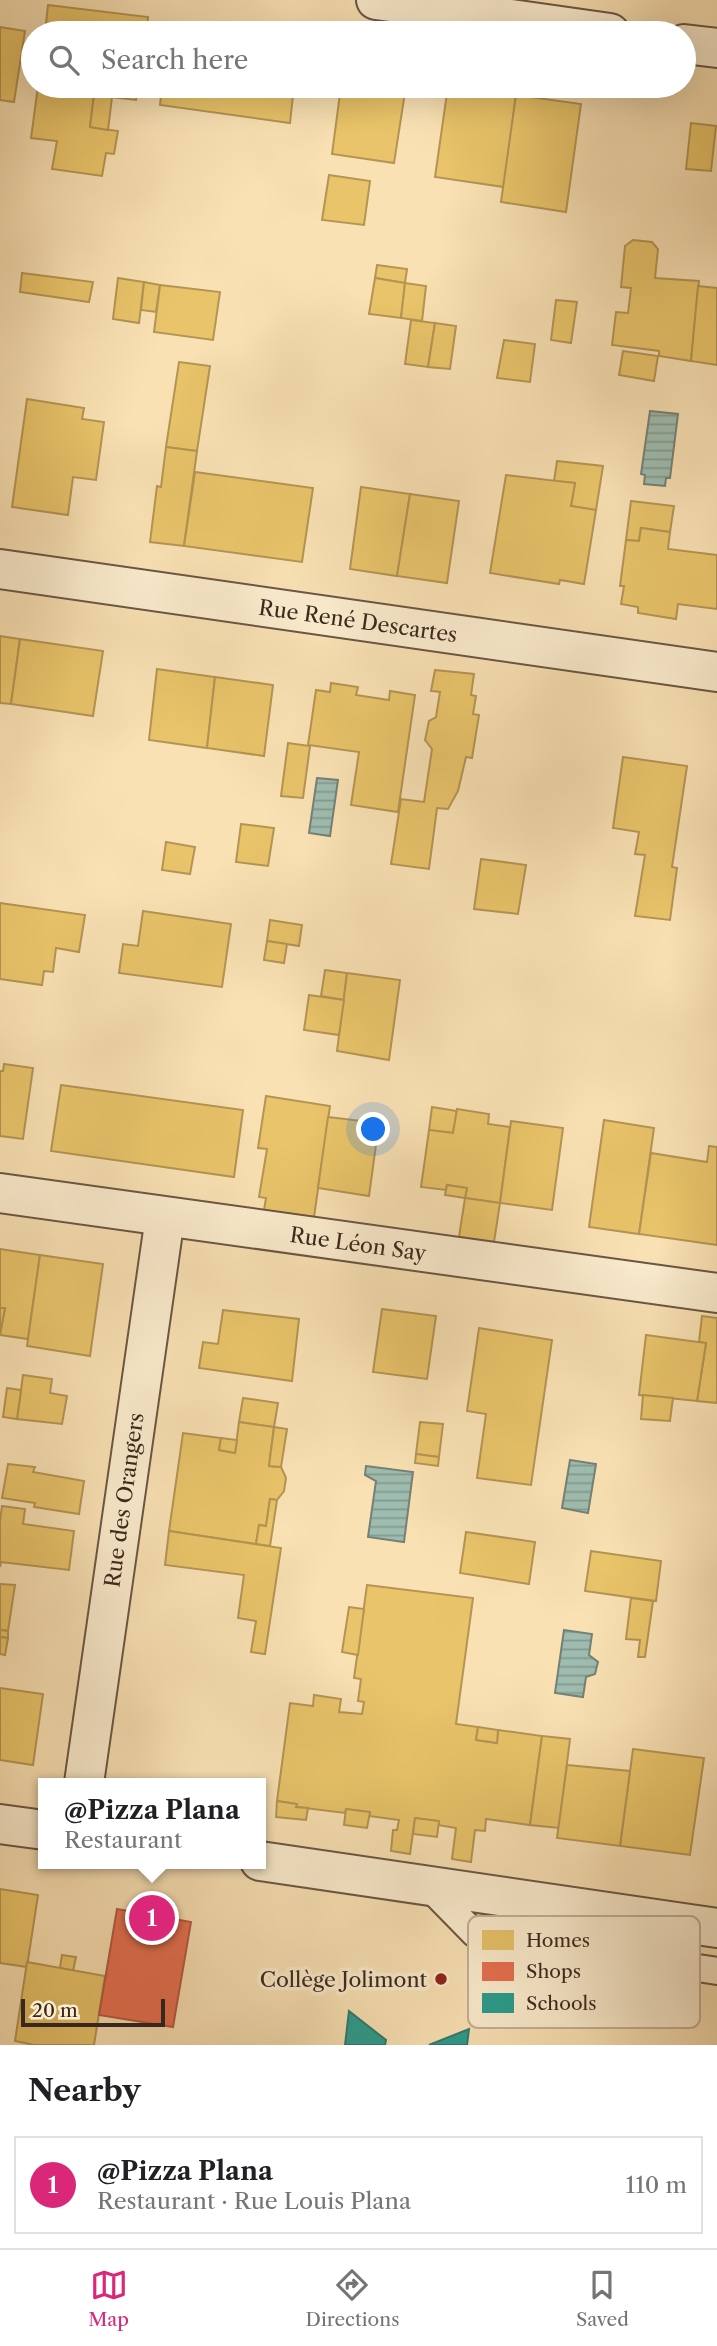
<!DOCTYPE html>
<meta charset="utf-8">
<style>
body{margin:0;font-family:"Libre Caslon Text",serif;background:#f6f6f6;color:#202124}
.scale{position:absolute;left:21px;bottom:18px;width:144px;box-sizing:border-box;padding-left:7px;border:4px solid #3a281e;border-top:0;font-size:19px;line-height:24px;white-space:nowrap;color:#3a281e;-webkit-text-stroke:5px #fbecce;paint-order:stroke}
.you{position:absolute;left:374px;top:1130px;width:24px;height:24px;margin:-18px;border:5px solid #fff;border-radius:50%;background:#1a73e8;box-shadow:0 0 0 10px #1a73e833}
.badge{display:grid;place-items:center;width:46px;height:46px;border-radius:50%;background:#db2777;color:#fff;font-size:23px;font-weight:700}
.pin{position:absolute;translate:-50% -50%;border:4px solid #fff;box-shadow:0 2px 7px #0006}
.popup{position:absolute;left:38px;top:1778px;width:228px;height:91px;box-sizing:border-box;display:grid;place-content:center;border-radius:0px;background:#fff;filter:drop-shadow(0 2px 5px #0005);font-size:23px;white-space:nowrap;color:#757577}
.popup b{font-size:26px;color:#202124}
.popup::after{content:'';position:absolute;left:50%;top:100%;margin-left:-14px;border:14px solid transparent;border-top-color:#fff}
.list{margin:0;padding:0;list-style:none}
h2{display:flex;justify-content:space-between;align-items:center;height:91px;margin:0;padding:0 28px;font-size:30px}
h2 small{font-size:23px;font-weight:400;color:#757577}
.list li{display:grid;grid-template-columns:46px 1fr auto;gap:21px;align-items:center;box-sizing:border-box;height:98px;margin:0 14px 14px;padding:0 14px;border:2px solid #e0e0e0;border-radius:0px}
.list b{display:block;font-size:26px;white-space:nowrap}
.list p{margin:0;font-size:23px;white-space:nowrap;color:#757577}
.list em{font-size:23px;font-style:normal;color:#757577}
.icon{flex:none;width:38px;height:38px;fill:none;stroke:currentColor;stroke-width:2;stroke-linecap:round;stroke-linejoin:round}
.map{position:relative;flex:none;width:717px;height:2045px;overflow:hidden}
.search{position:absolute;background:#fff;box-shadow:0 7px 28px #0002;left:21px;right:21px;top:21px;height:77px;display:flex;align-items:center;gap:18px;box-sizing:border-box;padding:0 24px;border-radius:38px;color:#757577;font-size:26px}
.sheet{height:203px;background:#fff}
nav{display:flex;justify-content:space-around;align-items:center;box-sizing:border-box;height:98px;border-top:2px solid #e0e0e0;background:#fff;font-size:19px;color:#757577}
nav a{display:grid;justify-items:center;gap:4px}
nav .on{color:#db2777}
.map>svg:first-child{display:block}
.water{fill:url(#water-rules);stroke:#768176;stroke-width:2}
.homes{fill:#e9c46a;stroke:#b49553;stroke-width:2}
.shops{fill:#e76f51;stroke:#b35a42;stroke-width:2}
.schools{fill:#2a9d8f;stroke:#2f7a6d;stroke-width:2}
.lines{fill:none;stroke-linecap:round;stroke-linejoin:round}
.service-casing{stroke:#6a5644;stroke-width:30}
.minor-casing{stroke:#6a5644;stroke-width:42}
.tertiary-casing{stroke:#6a5644;stroke-width:42}
.service{stroke:#fbecce;stroke-width:26}
.minor{stroke:#fbecce;stroke-width:38}
.tertiary{stroke:#fbecce;stroke-width:38}
.poi-dot{fill:#8f2418;stroke:#fbecce;stroke-width:2.5}
.labels{text-anchor:middle;dominant-baseline:central;stroke-width:7;stroke-linejoin:round;paint-order:stroke}
.street-label{font-size:21px;fill:#3a281e;stroke:#fbecce}
.poi-label{font-size:21px;fill:#3a281e;stroke:#fbecce;text-anchor:end}
.key{fill:#fbecce;stroke:#c1b199;stroke-width:2}
.key-label{font-size:19px;fill:#3a281e}
</style>
<div class="map">
<svg width="717" height="2045" viewBox="0 0 717 2045">
<defs>
<pattern id="water-rules" width="6" height="5" patternUnits="userSpaceOnUse" patternTransform="scale(1.75)"><rect width="6" height="5" fill="#9ebdb0"/><path d="M0 2.5h6" fill="none" stroke="#829a8f"/></pattern>
</defs>
<rect width="100%" height="100%" fill="#f9e1b4"/>
<filter id="stains"><feTurbulence type="fractalNoise" baseFrequency=".00286" numOctaves="4"/><feColorMatrix values="0 0 0 0 .2 0 0 0 0 .09 0 0 0 0 .02 0 0 0 .5 -.17"/></filter>
<radialGradient id="worn" r=".72"><stop offset=".6" stop-color="#630" stop-opacity="0"/><stop offset="1" stop-color="#630" stop-opacity=".3"/></radialGradient>
<g class="water">
<polygon points="650,411 678,414 670,478 666,478 665,486 644,484 645,475 641,474"/>
<polygon points="317,778 338,780 330,836 309,833"/>
<polygon points="570,1460 596,1464 588,1513 562,1508"/>
<polygon points="366,1466 413,1472 404,1542 368,1537 376,1481 365,1475"/>
<polygon points="564,1630 592,1634 589,1655 598,1662 595,1674 586,1677 583,1697 555,1693"/>
</g>
<g class="homes">
<polygon points="48,5 148,17 146,33 45,33"/>
<polygon points="0,27 25,31 14,102 0,100"/>
<polygon points="170,29 203,33 170,33"/>
<polygon points="38,86 138,86 136,100 94,95 90,127 118,131 114,154 106,153 102,176 52,169 57,141 31,138"/>
<polygon points="162,86 294,86 290,123 160,105"/>
<polygon points="341,86 406,86 394,163 332,154"/>
<polygon points="448,86 516,95 504,187 435,177"/>
<polygon points="94,95 112,97 108,130 90,127"/>
<polygon points="516,95 581,104 566,212 501,202"/>
<polygon points="691,123 716,126 711,171 686,169"/>
<polygon points="329,175 370,181 364,225 322,220"/>
<polygon points="633,240 652,242 658,249 655,278 699,281 691,361 659,356 659,351 612,345 616,312 628,313 631,288 621,287 625,246"/>
<polygon points="377,265 407,269 405,283 375,278"/>
<polygon points="22,273 93,282 89,302 20,292"/>
<polygon points="118,278 144,282 139,323 113,319"/>
<polygon points="375,278 405,283 401,318 369,314"/>
<polygon points="144,282 160,285 156,312 141,310"/>
<polygon points="405,283 426,286 422,321 401,318"/>
<polygon points="160,285 220,292 213,340 154,332"/>
<polygon points="698,286 717,288 717,365 691,361"/>
<polygon points="556,300 577,302 571,343 551,340"/>
<polygon points="411,320 435,323 428,367 405,364"/>
<polygon points="435,323 456,326 450,369 428,367"/>
<polygon points="504,340 535,344 530,382 497,378"/>
<polygon points="623,351 658,356 654,381 619,375"/>
<polygon points="179,362 210,366 197,451 166,447"/>
<polygon points="27,399 84,408 82,419 104,422 96,480 73,477 68,515 12,507"/>
<polygon points="166,447 197,451 184,546 150,542 157,486 161,487"/>
<polygon points="557,461 603,466 596,510 571,506 575,483 554,481"/>
<polygon points="195,472 313,488 302,562 184,546"/>
<polygon points="506,475 575,483 571,506 596,510 584,584 560,580 559,584 490,573"/>
<polygon points="361,487 410,494 397,576 350,569"/>
<polygon points="410,494 459,501 447,583 397,576"/>
<polygon points="631,501 674,506 670,532 641,528 639,541 626,540"/>
<polygon points="641,528 670,532 668,549 717,555 717,609 678,604 676,619 638,613 638,607 621,604 624,586 620,586 626,540 639,541"/>
<polygon points="0,636 20,639 11,704 0,703"/>
<polygon points="20,639 103,651 93,716 11,704"/>
<polygon points="157,669 215,677 207,748 149,740"/>
<polygon points="435,670 474,674 471,695 476,696 473,714 479,715 472,758 466,757 458,791 448,809 437,808 429,869 391,864 401,799 424,802 432,749 425,740 429,721 436,717 440,692 431,691"/>
<polygon points="215,677 273,685 264,756 207,748"/>
<polygon points="331,683 358,687 356,695 389,700 390,691 415,695 398,812 351,805 359,752 308,745 316,690 330,692"/>
<polygon points="288,743 310,746 303,798 281,796"/>
<polygon points="623,757 687,766 672,867 677,868 670,920 635,916 645,855 635,854 639,832 613,828"/>
<polygon points="241,824 274,828 268,866 236,862"/>
<polygon points="166,842 195,847 190,874 162,870"/>
<polygon points="481,859 526,865 518,914 474,909"/>
<polygon points="0,903 85,915 79,952 56,948 53,972 44,971 42,985 0,979"/>
<polygon points="143,911 231,924 222,987 119,973 123,944 138,946"/>
<polygon points="270,920 302,925 299,946 267,941"/>
<polygon points="267,941 287,944 284,963 264,960"/>
<polygon points="325,970 347,973 344,1000 321,996"/>
<polygon points="347,973 400,980 389,1060 337,1051"/>
<polygon points="309,995 344,1000 339,1035 304,1030"/>
<polygon points="4,1064 33,1068 23,1139 0,1136 0,1071 3,1071"/>
<polygon points="61,1085 243,1110 234,1177 51,1151"/>
<polygon points="266,1096 330,1106 314,1217 264,1210 266,1198 259,1197 267,1149 258,1148"/>
<polygon points="432,1107 457,1111 453,1133 429,1130"/>
<polygon points="457,1109 489,1114 488,1124 510,1127 500,1203 465,1198 467,1188 447,1185 446,1190 421,1187 429,1130 453,1133"/>
<polygon points="328,1117 379,1123 369,1196 318,1188"/>
<polygon points="604,1120 654,1128 639,1234 589,1227"/>
<polygon points="511,1121 563,1128 552,1210 500,1203"/>
<polygon points="709,1146 717,1147 717,1245 639,1234 651,1153 707,1162"/>
<polygon points="447,1185 467,1188 465,1198 445,1195"/>
<polygon points="465,1198 500,1203 494,1242 459,1237"/>
<polygon points="0,1249 40,1255 28,1339 0,1335 5,1308 0,1308"/>
<polygon points="40,1255 103,1264 90,1356 27,1346"/>
<polygon points="0,1308 5,1308 0,1334"/>
<polygon points="382,1309 436,1316 427,1379 373,1372"/>
<polygon points="223,1310 299,1319 292,1381 199,1368 203,1342 218,1344"/>
<polygon points="702,1316 717,1318 717,1403 697,1401 706,1343 699,1342"/>
<polygon points="479,1328 552,1340 531,1485 477,1478 486,1414 467,1411"/>
<polygon points="646,1335 706,1343 697,1401 639,1395"/>
<polygon points="23,1375 52,1379 50,1393 67,1396 62,1424 17,1419"/>
<polygon points="7,1388 21,1390 17,1419 3,1417"/>
<polygon points="643,1395 673,1398 670,1421 641,1419"/>
<polygon points="243,1398 278,1403 274,1427 239,1422"/>
<polygon points="239,1422 274,1427 269,1466 281,1467 286,1478 284,1491 277,1500 270,1499 266,1526 259,1525 256,1544 169,1531 183,1433 221,1438 219,1450 235,1453"/>
<polygon points="420,1422 443,1424 439,1457 416,1454"/>
<polygon points="274,1427 287,1429 281,1467 269,1466"/>
<polygon points="221,1438 237,1440 235,1453 219,1450"/>
<polygon points="416,1454 439,1457 438,1466 415,1463"/>
<polygon points="8,1464 35,1467 33,1472 84,1481 79,1514 34,1507 35,1503 2,1498"/>
<polygon points="270,1499 277,1500 270,1546 256,1544 259,1525 266,1526"/>
<polygon points="2,1506 25,1509 23,1524 74,1531 69,1570 1,1562 0,1567 0,1521"/>
<polygon points="169,1531 281,1548 265,1654 251,1652 256,1621 238,1618 244,1575 165,1565"/>
<polygon points="466,1532 535,1542 529,1584 460,1573"/>
<polygon points="591,1551 661,1561 656,1601 585,1591"/>
<polygon points="0,1584 15,1585 8,1631 0,1630"/>
<polygon points="367,1585 473,1598 456,1724 478,1727 476,1740 497,1743 498,1730 542,1736 530,1825 486,1819 485,1831 475,1830 471,1862 452,1859 456,1828 438,1825 439,1821 415,1818 410,1854 391,1851 393,1830 397,1830 399,1820 369,1816 370,1812 346,1809 345,1813 296,1807 297,1804 277,1801 290,1703 313,1706 314,1695 341,1699 339,1712 362,1714 364,1702 358,1701 361,1679 354,1678"/>
<polygon points="631,1598 653,1601 645,1657 638,1657 640,1640 626,1639"/>
<polygon points="349,1607 364,1609 358,1655 342,1652"/>
<polygon points="0,1630 8,1631 8,1638 0,1637"/>
<polygon points="0,1637 8,1638 5,1655 0,1654"/>
<polygon points="0,1688 43,1694 33,1765 0,1760"/>
<polygon points="478,1727 498,1730 497,1743 476,1740"/>
<polygon points="542,1736 570,1739 559,1828 530,1825"/>
<polygon points="633,1749 704,1758 690,1855 620,1846"/>
<polygon points="567,1765 630,1771 620,1846 557,1838"/>
<polygon points="277,1801 297,1804 296,1807 308,1808 306,1820 276,1817"/>
<polygon points="346,1809 370,1812 367,1828 344,1825"/>
<polygon points="415,1818 439,1821 437,1837 413,1834"/>
<polygon points="0,1889 38,1895 27,1967 0,1963"/>
<polygon points="62,1955 76,1957 73,1971 60,1968"/>
<polygon points="27,1962 105,1976 94,2045 34,2045 15,2041"/>
</g>
<polygon class="shops" points="117,1909 191,1922 173,2027 99,2015"/>
<g class="schools">
<polygon points="349,2011 386,2040 385,2045 345,2045"/>
<polygon points="469,2029 467,2045 429,2045"/>
</g>
<g class="lines">
<defs>
<polyline id="service" points="427,1885 475,1934 717,1971"/>
<g id="minor">
<polyline points="376,0 610,33"/>
<polyline points="684,44 717,48"/>
<polyline points="0,569 717,672"/>
<polyline points="0,1193 717,1293"/>
<polyline points="84,1783 165,1217"/>
</g>
<g id="tertiary">
<polyline points="0,1824 44,1830"/>
<polyline points="260,1861 717,1928"/>
</g>
</defs>
<use href="#service" class="service-casing"/>
<use href="#minor" class="minor-casing"/>
<use href="#tertiary" class="tertiary-casing"/>
<use href="#service" class="service"/>
<use href="#minor" class="minor"/>
<use href="#tertiary" class="tertiary"/>
</g>
<circle class="poi-dot" cx="441" cy="1979" r="7"/>
<g class="labels">
<g class="street-label">
<text transform="translate(358 621) rotate(8)">Rue René Descartes</text>
<text transform="translate(358 1244) rotate(8)">Rue Léon Say</text>
<text transform="translate(124 1500) rotate(-82)">Rue des Orangers</text>
</g>
<g class="poi-label">
<text x="427" y="1979">Collège Jolimont</text>
</g>
</g>
<rect x="468" y="1916" width="232" height="112" rx="10" class="key"/>
<rect x="482" y="1930" width="32" height="20" fill="#e9c46a"/>
<rect x="482" y="1962" width="32" height="19" fill="#e76f51"/>
<rect x="482" y="1993" width="32" height="20" fill="#2a9d8f"/>
<g class="key-label">
<text x="526" y="1947">Homes</text>
<text x="526" y="1978">Shops</text>
<text x="526" y="2010">Schools</text>
</g>
<rect width="100%" height="100%" filter="url(#stains)"/>
<rect width="100%" height="100%" fill="url(#worn)"/>
</svg>
<div class="scale">20 m</div>
<div class="you"></div>
<div class="pin badge" style="left:152px;top:1918px">1</div>
<div class="popup"><b>@Pizza Plana</b>Restaurant</div>
<div class="search"><svg class="icon" aria-label="search" viewBox="0 0 24 24"><circle cx="10" cy="10" r="6"/><path d="M15 15l6 6"/></svg>Search here</div>
</div>
<section class="sheet">
<h2>Nearby<small></small></h2>
<ul class="list">
<li><span class="badge">1</span><div><b>@Pizza Plana</b><p>Restaurant · Rue Louis Plana</p></div><em>110 m</em></li>
</ul>
</section>
<nav>
<a class="on"><svg class="icon" aria-label="map" viewBox="0 0 24 24"><path d="M3 6l6-2 6 2 6-2v14l-6 2-6-2-6 2zM9 4v14M15 6v14"/></svg>Map</a>
<a><svg class="icon" aria-label="directions" viewBox="0 0 24 24"><path d="M12 3l9 9-9 9-9-9zM9 14v-3h6M13 9l2 2-2 2"/></svg>Directions</a>
<a><svg class="icon" aria-label="saved" viewBox="0 0 24 24"><path d="M7 4h10v16l-5-4-5 4z"/></svg>Saved</a>
</nav>
